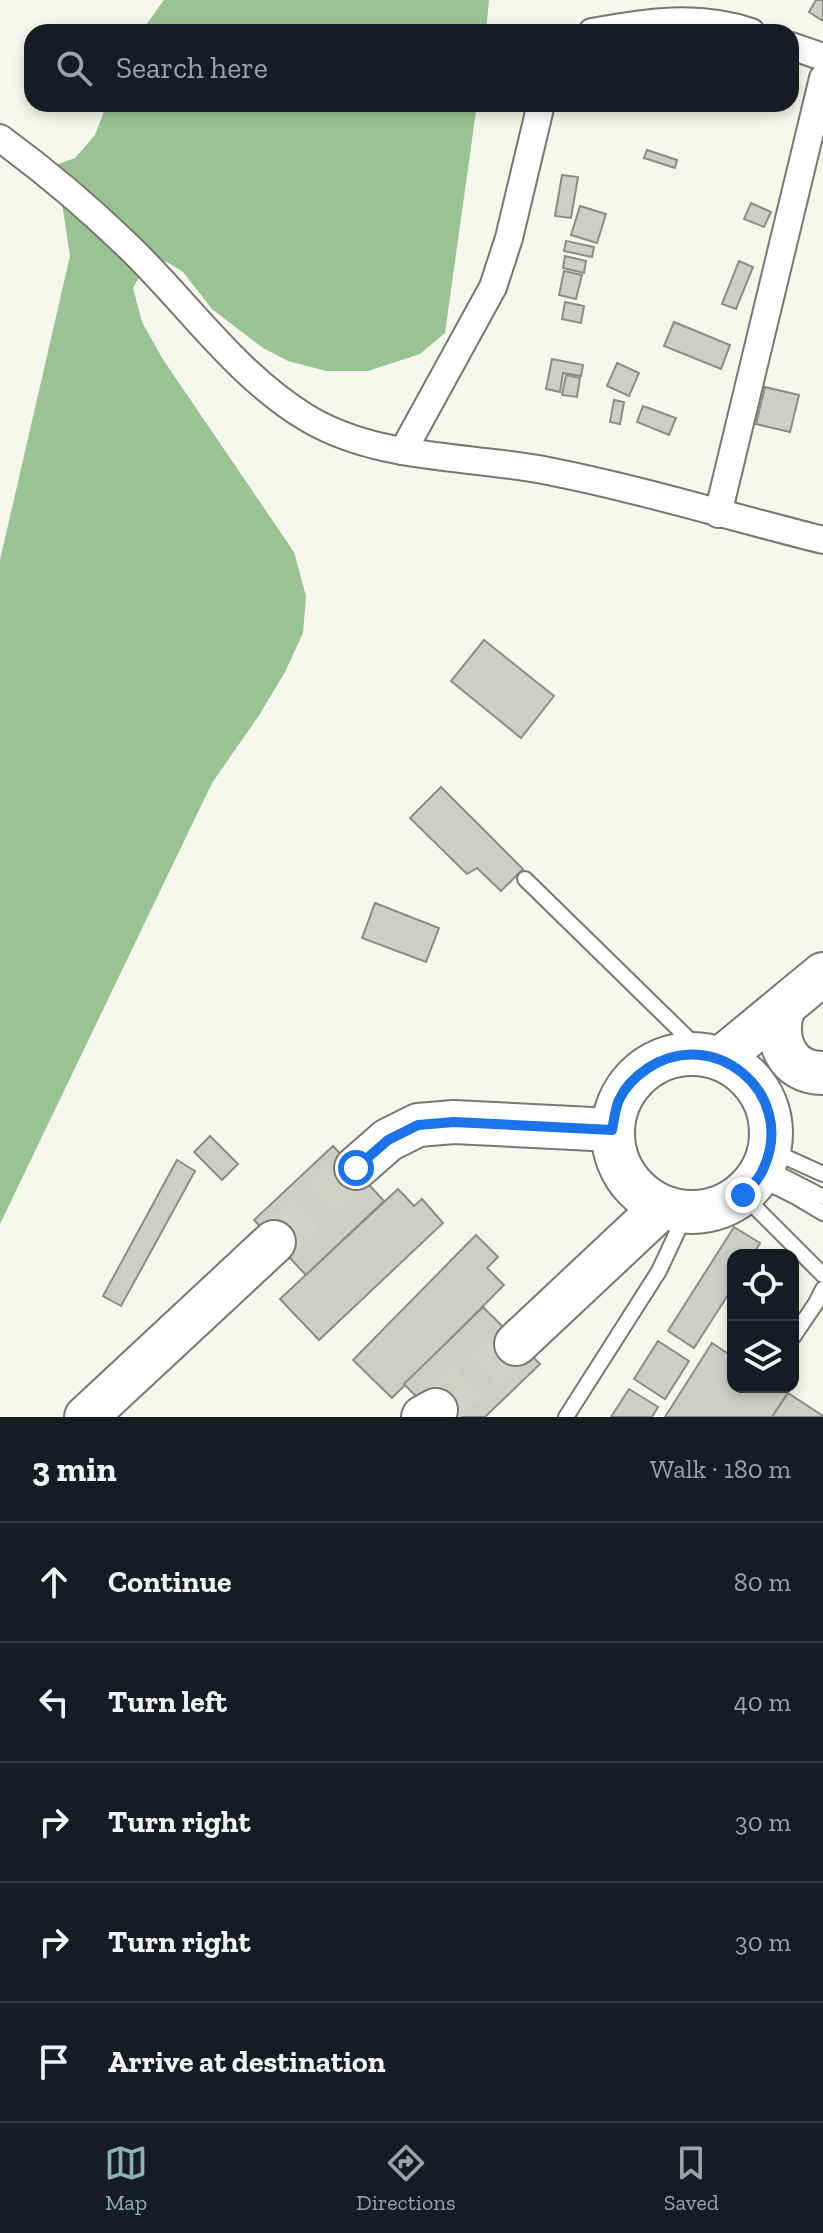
<!DOCTYPE html>
<meta charset="utf-8">
<style>
body{margin:0;font-family:"Zilla Slab",serif;background:#20242c;color:#f1f3f6}
.controls{position:absolute;right:24px;bottom:24px;display:grid;overflow:hidden;border-radius:16px;box-shadow:0 4px 12px #0003}
.controls button{width:72px;height:72px;display:grid;place-items:center;padding:0;border:0;border-bottom:2px solid #363941;background:#171b24;color:#f1f3f6;font:40px sans-serif}
.stop{position:absolute;width:24px;height:24px;margin:-18px;border:6px solid #1a73e8;border-radius:50%;background:#fff}
.stop.end{background:#1a73e8;border-color:#fff;box-shadow:0 2px 8px #0008}
.list{margin:0;padding:0;list-style:none}
h2{display:flex;justify-content:space-between;align-items:center;height:104px;margin:0;padding:0 32px;font-size:34px}
h2 small{font-size:26px;font-weight:400;color:#9ea1a6}
.list li{display:grid;grid-template-columns:52px 1fr auto;gap:24px;align-items:center;box-sizing:border-box;height:120px;padding:0 32px;border-top:2px solid #363941}
.list b{display:block;font-size:30px;white-space:nowrap}
.list em{font-size:26px;font-style:normal;color:#9ea1a6}
.icon{flex:none;width:44px;height:44px;fill:none;stroke:currentColor;stroke-width:2;stroke-linecap:round;stroke-linejoin:round}
.map{position:relative;flex:none;width:823px;height:1417px;overflow:hidden}
.search{position:absolute;background:#171b24;box-shadow:0 4px 12px #0003;left:24px;right:24px;top:24px;height:88px;display:flex;align-items:center;gap:20px;box-sizing:border-box;padding:0 28px;border-radius:24px;color:#9ea1a6;font-size:30px}
.sheet{height:704px;background:#171b24}
nav{display:flex;justify-content:space-around;align-items:center;box-sizing:border-box;height:112px;border-top:2px solid #363941;background:#171b24;font-size:22px;color:#9ea1a6}
nav a{display:grid;justify-items:center;gap:4px}
nav .on{color:#8db2b5}
.map>svg:first-child{display:block}
.water{fill:#99c393}
.building{fill:#cccfc7;stroke:#8b8e86;stroke-width:2}
.lines{fill:none;stroke-linecap:round;stroke-linejoin:round}
.primary-tunnel{stroke:#d1d1c9;stroke-width:42;stroke-dasharray:42 21;stroke-linecap:butt}
.lane-casing{stroke:#787870;stroke-width:18}
.street-casing{stroke:#787870;stroke-width:30}
.primary-casing{stroke:#787870;stroke-width:46}
.lane{stroke:#fff;stroke-width:14}
.street{stroke:#fff;stroke-width:26}
.primary{stroke:#fff;stroke-width:42}
.route{stroke:#1a73e8;stroke-width:10}
</style>
<div class="map">
<svg width="823" height="1417" viewBox="0 0 823 1417">
<rect width="100%" height="100%" fill="#f7f7ee"/>
<g class="water">
<polygon points="164,0 489,0 486,32 141,32"/>
<polygon points="107,104 477,104 445,333 420,354 368,371 326,371 288,361 263,348 212,309 183,272 167,262 146,265 133,288 142,322 162,358 294,552 306,596 303,633 285,672 258,717 212,783 0,1224 0,560 70,256 62,203 42,170 75,158 95,135"/>
</g>
<g class="building">
<polygon points="816,0 823,0 823,21 809,12"/>
<polygon points="647,150 677,160 675,168 644,158"/>
<polygon points="562,175 578,177 571,218 555,216"/>
<polygon points="751,203 771,212 764,227 744,219"/>
<polygon points="580,206 606,214 597,243 571,235"/>
<polygon points="566,241 594,247 592,257 564,251"/>
<polygon points="565,256 586,261 584,273 563,268"/>
<polygon points="739,261 753,267 736,309 722,304"/>
<polygon points="564,271 582,275 576,299 559,295"/>
<polygon points="565,302 584,306 581,323 562,319"/>
<polygon points="674,322 730,345 721,369 664,346"/>
<polygon points="552,359 583,365 581,376 563,373 560,392 546,389"/>
<polygon points="617,363 639,373 629,396 607,386"/>
<polygon points="566,375 580,378 577,397 562,395"/>
<polygon points="765,387 799,395 790,432 756,424"/>
<polygon points="614,400 624,402 620,424 610,422"/>
<polygon points="643,406 676,418 669,435 637,422"/>
<polygon points="484,640 554,696 521,738 451,681"/>
<polygon points="441,787 523,869 501,891 477,868 467,874 410,818"/>
<polygon points="375,903 439,928 426,962 362,938"/>
<polygon points="210,1136 238,1164 222,1180 194,1152"/>
<polygon points="333,1146 384,1201 306,1275 254,1220"/>
<polygon points="177,1160 195,1171 121,1306 103,1296"/>
<polygon points="398,1189 414,1206 422,1199 443,1223 319,1340 280,1299"/>
<polygon points="734,1227 760,1243 753,1255 733,1255 733,1287 694,1348 668,1331"/>
<polygon points="476,1235 498,1257 487,1268 504,1285 392,1398 353,1360"/>
<polygon points="483,1307 540,1364 485,1417 436,1417 404,1384"/>
<polygon points="658,1341 689,1361 665,1399 634,1379"/>
<polygon points="712,1343 733,1357 733,1387 780,1387 788,1393 772,1417 665,1417"/>
<polygon points="629,1389 658,1407 652,1417 611,1417"/>
<polygon points="788,1393 823,1416 823,1417 772,1417"/>
</g>
<g class="lines">
<g class="primary-tunnel">
<polyline points="274,1242 356,1168"/>
<polyline points="436,1410 516,1344"/>
</g>
<defs>
<g id="lane">
<polyline points="525,879 706,1056"/>
<polyline points="770,1150 823,1174"/>
<polyline points="765,1167 823,1197"/>
<polyline points="758,1178 796,1197 823,1213"/>
<polyline points="743,1195 823,1275"/>
<polyline points="793,1337 816,1303 823,1289"/>
<polyline points="566,1417 659,1271 686,1213"/>
</g>
<g id="street">
<path d="M592 32C647 22 698 14 751 32"/>
<polyline points="791,46 823,57"/>
<path d="M0 138C45 171 89 208 129 247 188 304 236 375 307 418 379 461 468 455 548 471 640 489 731 517 823 540"/>
<polyline points="403,451 493,287 509,238 541,104"/>
<polyline points="718,514 823,78"/>
</g>
<g id="primary">
<path d="M784 1007C773 1038 785 1073 823 1073"/>
<circle cx="692" cy="1133" r="79"/>
<polyline points="720,1059 823,974"/>
<polyline points="356,1168 388,1140 418,1125 454,1122 612,1130"/>
<polyline points="516,1344 662,1207"/>
<polyline points="86,1417 274,1242"/>
<polyline points="423,1417 436,1410"/>
</g>
</defs>
<use href="#lane" class="lane-casing"/>
<use href="#street" class="street-casing"/>
<use href="#primary" class="primary-casing"/>
<use href="#lane" class="lane"/>
<use href="#street" class="street"/>
<use href="#primary" class="primary"/>
</g>
<g class="lines">
<path class="route" d="M356 1168 388 1140 418 1125 454 1122 612 1130C614 1120 615 1109 619 1100 625 1087 636 1076 648 1068 714 1025 795 1092 765 1165 761 1177 752 1186 743 1195"/>
</g>
</svg>
<div class="controls">
<button><svg class="icon" aria-label="locate" viewBox="0 0 24 24"><circle cx="12" cy="12" r="6"/><path d="M12 2v4M12 18v4M2 12h4M18 12h4"/></svg></button>
<button><svg class="icon" aria-label="layers" viewBox="0 0 24 24"><path d="M12 4l9 5-9 5-9-5zM3 14l9 5 9-5"/></svg></button>
</div>
<div class="stop" style="left:356px;top:1168px"></div>
<div class="stop end" style="left:743px;top:1195px"></div>
<div class="search"><svg class="icon" aria-label="search" viewBox="0 0 24 24"><circle cx="10" cy="10" r="6"/><path d="M15 15l6 6"/></svg>Search here</div>
</div>
<section class="sheet">
<h2>3 min<small>Walk · 180 m</small></h2>
<ul class="list">
<li><svg class="icon" aria-label="ahead" viewBox="0 0 24 24"><path d="M12 20V5M6 11l6-6 6 6"/></svg><div><b>Continue</b></div><em>80 m</em></li>
<li><svg class="icon" aria-label="left" viewBox="0 0 24 24"><path d="M17 20v-9H6M10 6l-5 5 5 5"/></svg><div><b>Turn left</b></div><em>40 m</em></li>
<li><svg class="icon" aria-label="right" viewBox="0 0 24 24"><path d="M7 20v-9h11M14 6l5 5-5 5"/></svg><div><b>Turn right</b></div><em>30 m</em></li>
<li><svg class="icon" aria-label="right" viewBox="0 0 24 24"><path d="M7 20v-9h11M14 6l5 5-5 5"/></svg><div><b>Turn right</b></div><em>30 m</em></li>
<li><svg class="icon" aria-label="arrive" viewBox="0 0 24 24"><path d="M6 21V4h12l-3 4 3 4H6"/></svg><div><b>Arrive at destination</b></div></li>
</ul>
</section>
<nav>
<a class="on"><svg class="icon" aria-label="map" viewBox="0 0 24 24"><path d="M3 6l6-2 6 2 6-2v14l-6 2-6-2-6 2zM9 4v14M15 6v14"/></svg>Map</a>
<a><svg class="icon" aria-label="directions" viewBox="0 0 24 24"><path d="M12 3l9 9-9 9-9-9zM9 14v-3h6M13 9l2 2-2 2"/></svg>Directions</a>
<a><svg class="icon" aria-label="saved" viewBox="0 0 24 24"><path d="M7 4h10v16l-5-4-5 4z"/></svg>Saved</a>
</nav>
